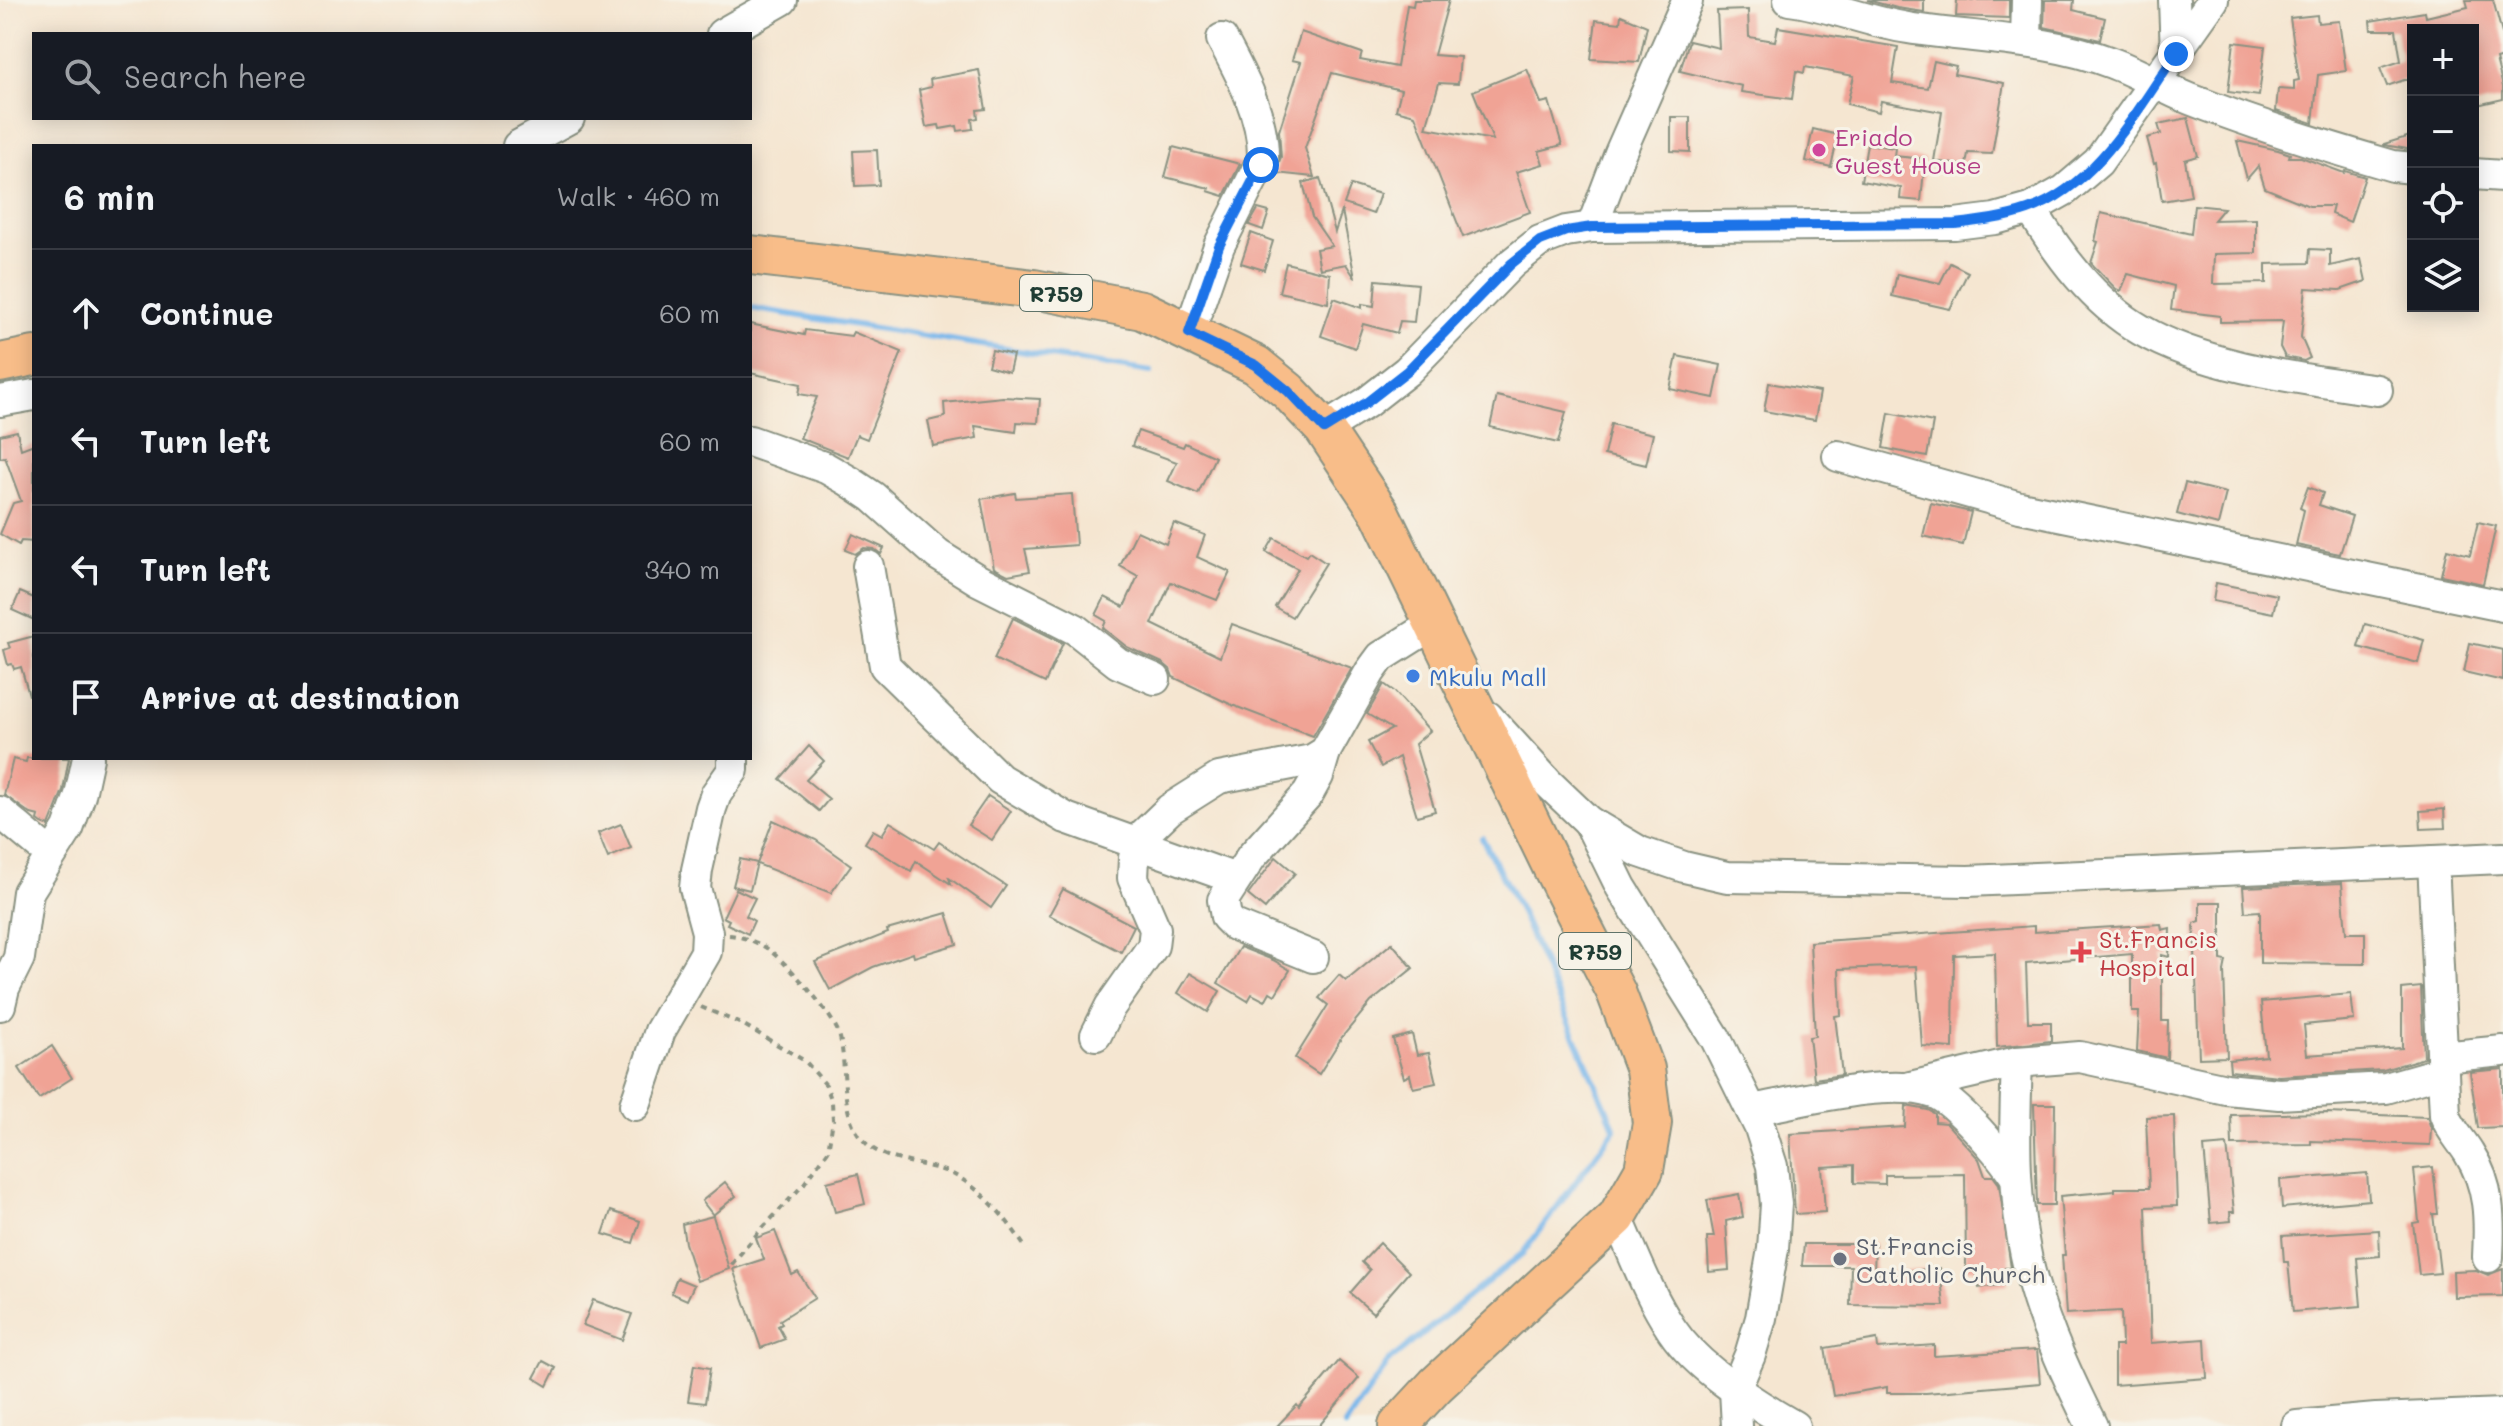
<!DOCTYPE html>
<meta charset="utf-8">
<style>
body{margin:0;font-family:Mali,sans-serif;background:#242831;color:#f1f3f6}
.controls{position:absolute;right:24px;top:24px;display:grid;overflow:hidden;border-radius:0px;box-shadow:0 4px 20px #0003}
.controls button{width:72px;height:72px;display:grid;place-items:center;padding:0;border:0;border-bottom:2px solid #363941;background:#171b24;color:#f1f3f6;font:40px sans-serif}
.stop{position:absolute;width:24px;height:24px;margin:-18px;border:6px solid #1a73e8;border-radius:50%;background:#fff}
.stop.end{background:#1a73e8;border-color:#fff;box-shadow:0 2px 8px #0008}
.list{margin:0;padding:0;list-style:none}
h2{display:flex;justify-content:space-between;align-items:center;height:104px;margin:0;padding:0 32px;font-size:34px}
h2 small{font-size:26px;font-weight:400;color:#9ea1a6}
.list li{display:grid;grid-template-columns:52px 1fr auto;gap:24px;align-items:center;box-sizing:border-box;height:128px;padding:0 32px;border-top:2px solid #363941}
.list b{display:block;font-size:30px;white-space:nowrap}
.list em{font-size:26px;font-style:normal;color:#9ea1a6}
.icon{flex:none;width:44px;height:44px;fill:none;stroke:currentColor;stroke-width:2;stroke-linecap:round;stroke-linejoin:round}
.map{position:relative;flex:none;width:2503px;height:1426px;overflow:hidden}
.search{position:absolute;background:#171b24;box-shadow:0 4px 20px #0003;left:32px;top:32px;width:720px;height:88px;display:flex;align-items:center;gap:20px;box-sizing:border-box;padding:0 28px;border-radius:0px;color:#9ea1a6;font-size:30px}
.panel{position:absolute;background:#171b24;box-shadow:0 4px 20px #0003;left:32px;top:144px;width:720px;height:616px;border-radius:0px}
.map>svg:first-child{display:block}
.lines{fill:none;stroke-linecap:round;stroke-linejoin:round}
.stream{stroke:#77b6eb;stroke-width:6}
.building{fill:#f0a395}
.minor-casing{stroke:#8a9282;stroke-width:34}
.major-casing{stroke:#8a9282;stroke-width:42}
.path{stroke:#8a9282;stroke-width:4;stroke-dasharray:6 6;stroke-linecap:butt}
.minor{stroke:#fff;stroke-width:30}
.major{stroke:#f8bd89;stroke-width:38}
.route{stroke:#1a73e8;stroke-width:10}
.hotel-dot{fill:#d1479c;stroke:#f7f3e8;stroke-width:3}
.shop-dot{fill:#3f7fe0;stroke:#f7f3e8;stroke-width:3}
.health-dot{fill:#e0444e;stroke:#f7f3e8;stroke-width:3}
.worship-dot{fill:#6b7280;stroke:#f7f3e8;stroke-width:3}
.labels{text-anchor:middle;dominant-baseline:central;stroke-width:6;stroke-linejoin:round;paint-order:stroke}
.shield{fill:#f7f3e8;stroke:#60746a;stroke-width:2}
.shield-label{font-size:22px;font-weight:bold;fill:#1f3d34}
.hotel-label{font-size:24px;fill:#b23c85;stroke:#f7f3e8;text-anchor:start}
.shop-label{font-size:24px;fill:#366cbe;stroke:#f7f3e8;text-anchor:start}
.health-label{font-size:24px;fill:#be3a42;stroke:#f7f3e8;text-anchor:start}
.worship-label{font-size:24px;fill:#5b616d;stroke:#f7f3e8;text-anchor:start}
</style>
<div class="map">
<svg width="2503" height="1426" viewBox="0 0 2503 1426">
<rect width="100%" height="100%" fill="#f7f3e8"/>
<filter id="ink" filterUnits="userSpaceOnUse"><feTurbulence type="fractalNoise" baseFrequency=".0125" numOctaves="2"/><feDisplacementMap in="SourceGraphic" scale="16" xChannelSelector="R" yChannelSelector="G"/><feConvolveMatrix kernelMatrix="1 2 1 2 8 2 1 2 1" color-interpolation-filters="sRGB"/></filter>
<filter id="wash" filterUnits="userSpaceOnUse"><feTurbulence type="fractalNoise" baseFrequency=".006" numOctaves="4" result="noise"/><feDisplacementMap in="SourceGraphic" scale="32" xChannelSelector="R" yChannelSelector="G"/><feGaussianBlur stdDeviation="1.8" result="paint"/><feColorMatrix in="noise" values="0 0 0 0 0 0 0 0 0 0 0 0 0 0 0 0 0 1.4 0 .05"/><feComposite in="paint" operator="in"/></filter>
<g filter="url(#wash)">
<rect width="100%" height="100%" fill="#f5e6d1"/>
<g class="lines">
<g class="stream">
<polyline points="750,308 1151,372"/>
<polyline points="1345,1426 1389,1361 1523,1253 1615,1129 1519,908 1482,838"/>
</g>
</g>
<g id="blocks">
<g class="building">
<polygon points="1414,0 1449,0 1434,55 1460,57 1458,84 1439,83 1426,128 1493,140 1473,91 1527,69 1541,103 1549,101 1562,145 1539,151 1543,164 1516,172 1530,212 1463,237 1415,115 1396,110 1401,90 1332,73 1305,148 1314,177 1275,173 1281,157 1279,131 1301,62 1292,60 1301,32 1362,53 1360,60 1397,67 1407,5 1413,6"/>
<polygon points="1867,0 1924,0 1924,12 1897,8"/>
<polygon points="1957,0 2009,0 2009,18 1956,16"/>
<polygon points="2045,0 2074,0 2073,10 2105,18 2100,40 2044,27"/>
<polygon points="2466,0 2493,0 2503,37 2503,57 2496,59 2503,87 2503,99 2473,106 2473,30 2413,30 2413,80 2404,80 2387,86 2380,68 2401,61 2396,30 2371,30 2370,21 2425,12 2426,17 2468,7"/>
<polygon points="1748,10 1749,37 1775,41 1778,27 1898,47 1892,83 1928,88 1934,61 1956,66 1954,74 2004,83 1992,154 1968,153 1966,166 1934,161 1942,112 1881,101 1879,112 1847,104 1854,76 1805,67 1804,73 1796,71 1792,99 1741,92 1742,86 1680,71 1689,41 1719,48 1717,11"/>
<polygon points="1621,15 1647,26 1639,62 1591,59 1596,20 1620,23"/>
<polygon points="2317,15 2318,23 2339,21 2346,71 2318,75 2313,123 2276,111 2278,89 2294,90 2294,81 2299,80 2290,18"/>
<polygon points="2234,42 2265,46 2259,96 2228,92"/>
<polygon points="979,70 986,109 977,110 978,118 972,119 973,129 958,131 957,126 940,129 939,125 926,127 919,90 931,87 930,79"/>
<polygon points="1671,117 1690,117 1690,152 1671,151"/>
<polygon points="2188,118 2198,156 2185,160 2191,196 2162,201 2156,163 2154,164 2147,138 2161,134 2158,124"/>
<polygon points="1813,129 1838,135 1831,167 1806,161"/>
<polygon points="2413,135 2413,150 2384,145 2384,144"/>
<polygon points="2237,141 2278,150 2290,154 2289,157 2301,157 2344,173 2345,171 2365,177 2350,222 2331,214 2333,206 2309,206 2265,188 2258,166 2247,179"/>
<polygon points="1867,144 1895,148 1894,156 1925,159 1921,201 1900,199 1901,188 1861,181"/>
<polygon points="1173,147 1240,164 1224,196 1208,191 1209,188 1165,177"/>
<polygon points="877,150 879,185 855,186 853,151"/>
<polygon points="1320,178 1335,232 1342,211 1355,278 1346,264 1320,269 1316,249 1332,246 1312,217 1303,183"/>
<polygon points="1351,185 1380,194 1373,214 1344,204"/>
<polygon points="2194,205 2224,208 2214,220 2256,219 2256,253 2214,254 2213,284 2266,283 2266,264 2309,263 2310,249 2330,250 2330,266 2361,259 2366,281 2340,290 2306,288 2301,337 2310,358 2304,361 2285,357 2280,347 2283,321 2220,322 2220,316 2171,310 2174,286 2128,274 2121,291 2116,289 2091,263 2098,242 2095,241 2101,213 2191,234"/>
<polygon points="1258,209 1269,212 1263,230 1249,225"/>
<polygon points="1251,233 1273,241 1264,270 1241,263"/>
<polygon points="1286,263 1330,274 1328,303 1279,292"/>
<polygon points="1950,263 1968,272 1950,309 1892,296 1897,274 1940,283"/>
<polygon points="1376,280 1418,284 1414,322 1400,321 1397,333 1363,324 1355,348 1321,336 1334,298 1362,308 1362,304 1374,306"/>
<polygon points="750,324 804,335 805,330 851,336 853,332 902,352 867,439 857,435 848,457 800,438 817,397 799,394 801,384 750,373"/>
<polygon points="992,350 1013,355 1009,372 988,366"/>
<polygon points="1677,356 1721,365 1714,398 1670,389"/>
<polygon points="1769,383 1820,392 1815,420 1764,411"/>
<polygon points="1497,396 1566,412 1558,443 1490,427"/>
<polygon points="1003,397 1040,399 1038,423 1017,422 1016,432 975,426 977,438 933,446 928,421 945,417 944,403"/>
<polygon points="1889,413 1933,422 1927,457 1883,448"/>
<polygon points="1611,424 1653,434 1646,465 1604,455"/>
<polygon points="17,431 21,449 34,444 34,542 21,541 19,545 0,534 13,503 21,501 5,457 0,458 0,435"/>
<polygon points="1138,431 1183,447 1185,443 1215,457 1198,494 1168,481 1177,462 1132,446"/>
<polygon points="2185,483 2226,493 2218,525 2177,514"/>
<polygon points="2308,487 2323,493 2319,505 2352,516 2340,554 2296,545 2304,510 2300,508"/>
<polygon points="1015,493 1016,498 1072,494 1076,545 1025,549 1030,571 1008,575 994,568 981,499"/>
<polygon points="1931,503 1971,512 1963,545 1923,536"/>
<polygon points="2478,522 2496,526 2483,584 2441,575 2447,549 2470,555"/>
<polygon points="1174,523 1205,535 1197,557 1230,572 1217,600 1171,582 1152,624 1220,657 1232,624 1352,668 1313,736 1232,705 1173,677 1170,669 1163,663 1127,647 1103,628 1106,621 1096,615 1105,597 1124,607 1138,576 1120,566 1137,531 1166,544"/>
<polygon points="853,534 884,548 881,554 874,549 864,548 855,554 845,550"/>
<polygon points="1274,538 1306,556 1309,552 1326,563 1292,617 1275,607 1298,569 1266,552"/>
<polygon points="2216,583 2277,595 2273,613 2213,601"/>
<polygon points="20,592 34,598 34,620 12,610"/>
<polygon points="1013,618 1063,643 1045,683 994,659"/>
<polygon points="2365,624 2424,640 2418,663 2358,647"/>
<polygon points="34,636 34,695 29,695 21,667 14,669 12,664 8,665 4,650 10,648 8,643"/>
<polygon points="2470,643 2503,650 2503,681 2464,672"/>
<polygon points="1384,684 1395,692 1430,731 1415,744 1435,811 1417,816 1399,757 1381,767 1368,742 1392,729 1367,714"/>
<polygon points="809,746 824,761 806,780 829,799 819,811 780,779"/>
<polygon points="27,758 69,758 63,790 49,826 42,823 38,820 39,816 31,814 4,795 13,759 26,762"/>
<polygon points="988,796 1011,811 992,840 968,825"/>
<polygon points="2444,809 2445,828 2421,829 2420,811"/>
<polygon points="773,820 816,840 851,865 831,893 757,864"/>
<polygon points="890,822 934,849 939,842 1006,886 991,908 949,878 951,884 916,861 911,871 865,843 873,830 882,835"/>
<polygon points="621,824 631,848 608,858 598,833"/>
<polygon points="1276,857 1295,873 1265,909 1248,895"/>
<polygon points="740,859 757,863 750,890 733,886"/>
<polygon points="2342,883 2346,933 2365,933 2365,964 2260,963 2260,911 2245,912 2243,887"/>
<polygon points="736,889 755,898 746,916 754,921 748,934 727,924 729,920 723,917"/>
<polygon points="1063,889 1134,926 1121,952 1049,915"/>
<polygon points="2200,902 2221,902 2221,960 2226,961 2224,971 2227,1057 2199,1058 2194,923 2200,921"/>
<polygon points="947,913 957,944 914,957 913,953 873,967 830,990 815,962 888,933 887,930"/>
<polygon points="2161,924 2162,930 2170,928 2169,957 2162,955 2162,1021 2168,1021 2167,1058 2137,1051 2139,1012 2132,1012 2132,954 2026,963 2028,1022 2051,1022 2051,1041 1997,1047 1995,953 1954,955 1953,1048 1922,1046 1916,966 1839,969 1841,1015 1835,1016 1842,1075 1814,1079 1809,1037 1815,1036 1810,942 2034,926 2034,932"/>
<polygon points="1392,943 1413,968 1371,1002 1342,1037 1319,1074 1295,1058 1328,1005 1319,998 1339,975 1346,981"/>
<polygon points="1240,947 1273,960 1290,970 1275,995 1270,992 1265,1001 1252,994 1248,1001 1218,983"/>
<polygon points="1190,973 1220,991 1208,1012 1178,993"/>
<polygon points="2421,987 2424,1058 2383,1070 2279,1076 2230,1071 2229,1060 2266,1056 2261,1002 2351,994 2354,1020 2304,1025 2307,1055 2402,1048 2402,989"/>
<polygon points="1412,1034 1417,1055 1429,1053 1436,1083 1413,1088 1410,1075 1404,1078 1393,1039"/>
<polygon points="52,1046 72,1078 39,1099 19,1068"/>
<polygon points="2503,1069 2503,1127 2478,1128 2470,1072"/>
<polygon points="2034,1104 2055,1104 2054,1205 2037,1205"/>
<polygon points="1906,1106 1928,1110 1935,1114 1935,1122 1946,1123 1979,1159 1985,1176 1993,1176 1999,1184 2011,1268 2005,1268 2008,1284 1979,1288 1976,1269 1966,1268 1965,1174 1885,1175 1885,1184 1854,1183 1854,1165 1822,1167 1825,1212 1795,1214 1790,1134 1905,1127"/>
<polygon points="2328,1113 2427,1117 2431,1128 2430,1145 2311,1141 2311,1144 2232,1145 2231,1115"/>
<polygon points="2174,1116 2177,1206 2146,1207 2151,1343 2205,1339 2207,1378 2114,1385 2114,1346 2122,1346 2121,1311 2066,1314 2062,1255 2065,1255 2060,1196 2115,1191 2115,1188 2149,1188 2146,1117"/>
<polygon points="2227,1145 2234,1212 2230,1212 2231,1221 2211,1223 2204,1147"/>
<polygon points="2433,1167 2438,1214 2433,1214 2440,1273 2419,1275 2413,1223 2419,1222 2414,1169"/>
<polygon points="2367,1173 2369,1200 2282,1208 2280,1180"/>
<polygon points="858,1174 865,1204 835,1212 827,1182"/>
<polygon points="725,1182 736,1196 713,1215 702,1201"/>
<polygon points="1739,1194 1743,1217 1726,1221 1729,1270 1709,1272 1707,1237 1714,1237 1707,1200"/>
<polygon points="611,1211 640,1221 633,1243 603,1234"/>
<polygon points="713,1216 729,1269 697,1281 685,1243 682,1224"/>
<polygon points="2379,1230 2380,1256 2357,1258 2361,1306 2293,1312 2288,1262 2284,1262 2282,1236"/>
<polygon points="775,1231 792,1275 798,1272 815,1298 780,1320 782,1324 778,1326 785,1339 761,1348 733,1269 764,1259 756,1238"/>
<polygon points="1380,1243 1409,1272 1373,1313 1350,1293 1370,1270 1362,1262"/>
<polygon points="1804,1244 1875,1244 1874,1274 1940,1268 1944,1306 1850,1305 1851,1266 1802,1266"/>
<polygon points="2503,1269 2503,1296 2454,1297 2453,1271 2476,1270 2488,1275"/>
<polygon points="677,1278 694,1285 687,1300 671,1293"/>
<polygon points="593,1300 632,1314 622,1340 583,1325"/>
<polygon points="1877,1339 1878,1349 1934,1345 1934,1356 2037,1350 2040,1383 1926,1393 1887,1393 1887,1387 1833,1396 1825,1348"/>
<polygon points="543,1361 556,1368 547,1386 534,1378"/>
<polygon points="1339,1361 1359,1378 1319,1426 1277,1426 1297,1405 1299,1408"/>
<polygon points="694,1365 710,1368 705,1403 688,1401"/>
</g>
</g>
</g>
<g filter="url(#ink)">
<use href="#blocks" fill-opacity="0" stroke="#8a9282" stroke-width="2"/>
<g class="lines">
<defs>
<g id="minor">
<path d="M1789 0C1830 5 1868 22 1908 28 1976 39 2048 38 2112 63 2139 73 2163 88 2190 99 2256 125 2324 146 2393 166L2413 168"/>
<polyline points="2174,0 2176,54"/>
<polyline points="722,34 782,0"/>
<polyline points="2026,42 2027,0"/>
<polyline points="518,146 569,118"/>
<polyline points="2473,174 2503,176"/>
<path d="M2031 209C2059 255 2093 302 2141 330 2206 368 2303 379 2377 390"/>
<polyline points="1592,227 1620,153 1687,1"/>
<path d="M1189 333 1219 246 1263 158C1264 117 1241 74 1222 39"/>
<polyline points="0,401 34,395"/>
<polyline points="1324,429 1366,403 1407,371 1511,264 1540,241 1566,231 1592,227 1955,224 1995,219 2031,209 2065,190 2098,162 2213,0"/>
<polyline points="750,441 826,468 849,481 873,497 938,555 978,580 1075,629 1118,663 1155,679"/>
<polyline points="1838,456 2020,507 2503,606"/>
<polyline points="868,566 885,666 1000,779 1066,818 1236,879"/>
<polyline points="1488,717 1548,783 1589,822 1640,852 1684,867 1727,877 1968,881 2503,858"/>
<polyline points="0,812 50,854"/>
<polyline points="1589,822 1621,887 1716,1039 1760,1128 1772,1166 1776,1204 1773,1249 1761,1318 1750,1355 1735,1390 1737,1426"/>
<path d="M2433 861 2445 1115C2450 1129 2461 1140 2469 1153 2490 1186 2490 1219 2488 1257"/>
<polyline points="1313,957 1234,925 1226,917 1223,900 1251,857 1308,794 1318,776 1325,752"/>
<polyline points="0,1005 4,988 19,958 28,892 68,829 80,795 88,758"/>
<polyline points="1096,1035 1110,1007 1153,946 1155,929 1133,878 1134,858 1144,834 1170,809 1219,778 1312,760 1325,752 1370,672 1381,657 1435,623"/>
<polyline points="2442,1057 2503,1051"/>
<path d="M2017 1062C2014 1135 2012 1212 2033 1283 2047 1333 2069 1380 2092 1426"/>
<polyline points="1910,1087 2017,1062 2080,1057 2226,1089 2279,1094 2386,1088 2442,1072"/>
<polyline points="635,1105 660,1031 706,952 707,932 695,888 697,870 711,808 716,794 733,770 733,758"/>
<path d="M1751 1110C1799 1102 1889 1077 1934 1093 1957 1102 2001 1155 2015 1176"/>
<path d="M1617 1217C1634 1255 1649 1296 1672 1330 1698 1369 1753 1403 1794 1426"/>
<polyline points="2297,1426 2376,1419 2503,1414"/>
</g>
<g id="major">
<polyline points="750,255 1034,289 1142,310 1256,365 1288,391 1324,429 1380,513 1552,867 1616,992 1645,1069 1652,1123 1644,1170 1617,1217 1436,1385 1398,1426"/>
<polyline points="0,363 34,356"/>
</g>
</defs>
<use href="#minor" class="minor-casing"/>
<use href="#major" class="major-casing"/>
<g class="path">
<path d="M729 935C740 936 754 941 763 946 783 957 832 1013 839 1034 848 1065 839 1108 859 1135 881 1167 927 1159 958 1177 986 1193 1008 1221 1025 1247"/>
<polyline points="701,1007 744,1025 805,1061 826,1085 832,1102 833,1120 828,1151 803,1185 757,1234 731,1265"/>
</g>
<use href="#minor" class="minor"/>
<use href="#major" class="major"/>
</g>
</g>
<g class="lines" filter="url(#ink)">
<path class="route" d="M1261 165 1219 246 1189 333 1256 365 1288 391 1324 429 1366 403 1407 371 1511 264 1540 241 1566 231 1592 227 1955 224C1980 221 2005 218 2028 210 2097 186 2137 110 2176 54"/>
</g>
<circle class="hotel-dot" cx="1819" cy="150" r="8"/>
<circle class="shop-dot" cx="1413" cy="676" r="8"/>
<path class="health-dot" d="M2077 940h8v8h8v8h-8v8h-8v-8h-8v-8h8z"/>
<circle class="worship-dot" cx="1840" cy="1259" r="8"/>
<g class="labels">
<g class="shield">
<rect x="1020" y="275" width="72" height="36" rx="6"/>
<rect x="1559" y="933" width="72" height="36" rx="6"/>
</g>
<g class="shield-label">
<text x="1056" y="293">R759</text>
<text x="1595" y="951">R759</text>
</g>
<g class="hotel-label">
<text x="1835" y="136">Eriado<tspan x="1835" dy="28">Guest House</tspan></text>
</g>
<g class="shop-label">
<text x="1429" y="676">Mkulu Mall</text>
</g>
<g class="health-label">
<text x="2099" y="938">St.Francis<tspan x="2099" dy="28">Hospital</tspan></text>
</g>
<g class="worship-label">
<text x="1856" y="1245">St.Francis<tspan x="1856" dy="28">Catholic Church</tspan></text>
</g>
</g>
</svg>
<div class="controls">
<button>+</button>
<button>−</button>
<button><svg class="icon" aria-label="locate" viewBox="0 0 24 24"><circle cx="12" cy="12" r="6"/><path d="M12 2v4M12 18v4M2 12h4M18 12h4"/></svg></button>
<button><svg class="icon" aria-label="layers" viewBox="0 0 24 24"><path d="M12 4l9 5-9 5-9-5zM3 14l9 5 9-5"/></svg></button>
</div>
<div class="stop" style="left:1261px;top:165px"></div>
<div class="stop end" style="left:2176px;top:54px"></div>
<div class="search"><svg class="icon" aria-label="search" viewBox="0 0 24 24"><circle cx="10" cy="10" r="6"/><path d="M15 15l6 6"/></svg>Search here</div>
<section class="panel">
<h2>6 min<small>Walk · 460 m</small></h2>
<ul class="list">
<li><svg class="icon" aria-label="ahead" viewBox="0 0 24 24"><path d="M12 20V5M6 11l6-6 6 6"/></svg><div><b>Continue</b></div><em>60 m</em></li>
<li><svg class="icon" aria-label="left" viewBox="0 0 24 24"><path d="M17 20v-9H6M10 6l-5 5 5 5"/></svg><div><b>Turn left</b></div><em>60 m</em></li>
<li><svg class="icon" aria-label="left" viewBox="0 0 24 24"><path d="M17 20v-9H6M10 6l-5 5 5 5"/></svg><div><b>Turn left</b></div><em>340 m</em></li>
<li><svg class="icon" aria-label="arrive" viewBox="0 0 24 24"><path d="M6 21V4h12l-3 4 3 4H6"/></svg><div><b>Arrive at destination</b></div></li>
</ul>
</section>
</div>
